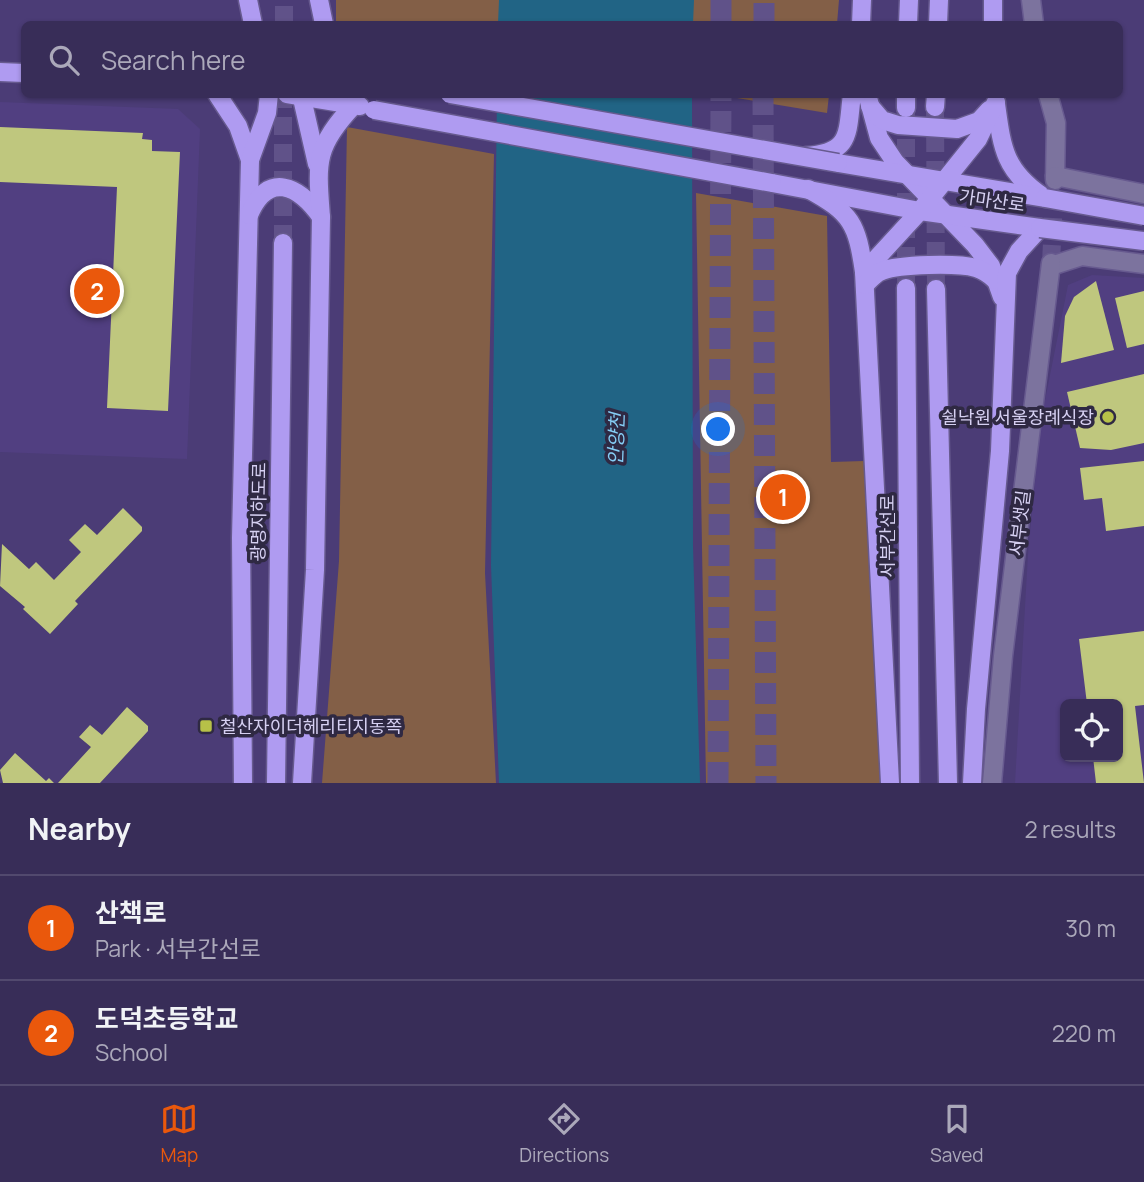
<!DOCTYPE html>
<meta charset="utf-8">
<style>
body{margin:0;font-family:Manrope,"Noto Sans KR",sans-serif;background:#3f355e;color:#f1f3f6}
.controls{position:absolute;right:21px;bottom:21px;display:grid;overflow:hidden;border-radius:10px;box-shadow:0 2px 5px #0004}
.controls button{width:63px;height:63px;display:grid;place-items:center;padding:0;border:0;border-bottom:2px solid #52496e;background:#382d58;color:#f1f3f6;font:35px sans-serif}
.you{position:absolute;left:719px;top:430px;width:24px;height:24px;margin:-18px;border:5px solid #fff;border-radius:50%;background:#1a73e8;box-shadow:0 0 0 10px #1a73e833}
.badge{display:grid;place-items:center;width:46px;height:46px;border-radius:50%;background:#ea580c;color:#fff;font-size:23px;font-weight:700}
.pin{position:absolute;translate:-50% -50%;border:4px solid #fff;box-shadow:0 2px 7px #0006}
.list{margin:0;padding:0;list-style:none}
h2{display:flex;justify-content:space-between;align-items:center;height:91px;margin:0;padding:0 28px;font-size:30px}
h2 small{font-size:23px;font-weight:400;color:#aba8ba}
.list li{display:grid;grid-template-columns:46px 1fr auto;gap:21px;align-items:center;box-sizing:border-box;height:105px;padding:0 28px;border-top:2px solid #52496e}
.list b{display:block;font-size:26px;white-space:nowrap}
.list p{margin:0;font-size:23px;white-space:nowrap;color:#aba8ba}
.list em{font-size:23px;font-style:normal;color:#aba8ba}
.icon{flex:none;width:38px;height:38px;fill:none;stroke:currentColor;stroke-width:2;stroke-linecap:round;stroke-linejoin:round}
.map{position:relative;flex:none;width:1144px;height:783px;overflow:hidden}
.search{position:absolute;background:#382d58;box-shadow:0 2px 5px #0004;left:21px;right:21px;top:21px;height:77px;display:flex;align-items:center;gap:18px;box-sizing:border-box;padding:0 24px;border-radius:10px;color:#aba8ba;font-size:26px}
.sheet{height:301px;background:#382d58}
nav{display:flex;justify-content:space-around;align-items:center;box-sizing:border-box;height:98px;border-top:2px solid #52496e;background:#382d58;font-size:19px;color:#aba8ba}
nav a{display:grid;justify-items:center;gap:4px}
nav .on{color:#ea580c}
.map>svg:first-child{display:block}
.built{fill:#513f81;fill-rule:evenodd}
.green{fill:#835f47}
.water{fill:#216485}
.building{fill:#bfc77e}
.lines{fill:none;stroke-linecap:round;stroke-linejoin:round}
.minor-tunnel{stroke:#605289;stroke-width:18;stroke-dasharray:18 9;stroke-linecap:butt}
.major-tunnel{stroke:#605289;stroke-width:18;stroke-dasharray:18 9;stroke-linecap:butt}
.highway-tunnel{stroke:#605289;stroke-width:21;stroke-dasharray:21 10;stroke-linecap:butt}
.minor-casing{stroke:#675a8f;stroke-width:21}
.major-casing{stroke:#675a8f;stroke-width:21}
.minor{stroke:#7c739e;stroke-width:18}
.major{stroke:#af9bf1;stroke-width:18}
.major-bridge-casing{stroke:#675a8f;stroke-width:21;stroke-linecap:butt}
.major-bridge{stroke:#af9bf1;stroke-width:18}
.poi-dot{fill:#b7c148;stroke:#2f2943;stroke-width:2.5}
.labels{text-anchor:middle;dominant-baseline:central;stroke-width:7;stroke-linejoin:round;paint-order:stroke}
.street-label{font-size:18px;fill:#d6d0f2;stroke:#2f2943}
.poi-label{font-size:18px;fill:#d6d0f2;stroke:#2f2943;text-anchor:end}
.water-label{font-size:19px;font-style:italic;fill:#85cdf5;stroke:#2f2943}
</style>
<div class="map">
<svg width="1144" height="783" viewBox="0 0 1144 783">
<rect width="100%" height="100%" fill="#4b3c76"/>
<g class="built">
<polygon points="0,102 178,109 200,129 187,459 0,452"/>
<path d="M1092 275 1144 278V783H1015L1028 554 1041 420 1068 285ZM1065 704H1118V757H1065Z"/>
</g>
<g class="green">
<polygon points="336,0 839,0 837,24 336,24"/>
<polygon points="719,95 829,95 827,113"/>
<polygon points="347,127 494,154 485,573 496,783 322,783 339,561"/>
<polygon points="696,193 827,216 831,462 864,461 882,783 706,783"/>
</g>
<g class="water">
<polygon points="499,0 694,0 693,24 498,24"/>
<polygon points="497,95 692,95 693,546 700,783 499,783 491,565"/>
</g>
<g class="building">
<polygon points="0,127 143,133 142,139 152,140 152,151 180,152 168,411 107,408 117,187 0,182"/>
<polygon points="1096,281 1114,350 1061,363 1065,316 1074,297"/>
<polygon points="1144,291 1144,344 1127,348 1115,298"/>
<polygon points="1144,374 1144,443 1111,450 1080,448 1067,392"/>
<polygon points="1144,461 1144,526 1106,531 1102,498 1084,500 1080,468"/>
<polygon points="123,508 142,527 142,531 75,601 78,604 50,634 23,609 25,607 0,586 2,544 29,569 36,562 54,580 81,552 69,540 85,524 97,535"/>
<polygon points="1144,631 1144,705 1135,706 1144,783 1096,783 1093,757 1118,757 1118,704 1087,704 1079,639"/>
<polygon points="127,707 148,726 148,731 100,783 58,783 91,747 79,737 90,725 102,735"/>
<polygon points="15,753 46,781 49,778 54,783 3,783 0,770"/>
</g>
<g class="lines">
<polyline class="minor-tunnel" points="1051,263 1055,180"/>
<g class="major-tunnel">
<polyline points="284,24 284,0"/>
<polyline points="935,107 936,289"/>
<polyline points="906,112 906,288"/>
<polyline points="283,243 283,94"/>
</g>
<g class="highway-tunnel">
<polyline points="721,0 721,24"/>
<polyline points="764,24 764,0"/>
<polyline points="763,94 766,783"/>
<polyline points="718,783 721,94"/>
</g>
<defs>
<g id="minor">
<polyline points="1031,0 1034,24"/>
<polyline points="1048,94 1056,123 1055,180"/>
<polyline points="1055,176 1144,194"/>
<polyline points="1051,266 1082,256 1144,264"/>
<polyline points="992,783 1003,656 1051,263"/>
</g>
<g id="major">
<polyline points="248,0 253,24"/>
<polyline points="319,0 324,24"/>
<polyline points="993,0 993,24"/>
<polyline points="861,24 862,0"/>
<polyline points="908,24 909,0"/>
<polyline points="938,24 939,0"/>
<polyline points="0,72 24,73"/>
<polyline points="217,94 238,126 250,160 241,538 243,783"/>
<polyline points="287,94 360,106"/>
<polyline points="301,94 317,164"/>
<polyline points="867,94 879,138 895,162 975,245 991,266 1002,297"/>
<path d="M996 104C1002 147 1004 170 1042 196"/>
<polyline points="870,106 882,120 898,125 957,129 979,121 989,110"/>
<polyline points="935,107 936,94"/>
<polyline points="906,108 906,94"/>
<path d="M806 156C852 153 847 133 852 94"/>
<polyline points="250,160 267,113 269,94"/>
<polyline points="838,163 1045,198"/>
<polyline points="772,183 920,211 1040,228"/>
<path d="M808 189C852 213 857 224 864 272L890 783"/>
<path d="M249 215C268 170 299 186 321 217"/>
<polyline points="864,272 920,211 978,139 996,102"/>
<path d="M865 285C870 280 875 273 882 271 899 264 958 263 976 268 985 271 989 274 995 280"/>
<polyline points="906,288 910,783"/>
<polyline points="936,289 948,783"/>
<polyline points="276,783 283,243"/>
<path d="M302 783 315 570 321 217C317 163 314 147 354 105"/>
<polyline points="972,783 976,709 1000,451 1007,273 1019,251 1040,228"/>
</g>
</defs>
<use href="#minor" class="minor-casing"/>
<use href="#major" class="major-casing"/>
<use href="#minor" class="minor"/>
<use href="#major" class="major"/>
<defs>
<g id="major-bridge">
<polyline points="450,94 838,163"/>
<polyline points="374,110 772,183"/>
<polyline points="1045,198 1144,216"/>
<polyline points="1040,228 1144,241"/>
</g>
</defs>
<use href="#major-bridge" class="major-bridge-casing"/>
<use href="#major-bridge" class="major-bridge"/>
</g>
<g class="poi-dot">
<circle cx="1108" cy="417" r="7"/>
<rect x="199" y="719" width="14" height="14" rx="3.5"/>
</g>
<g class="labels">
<g class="street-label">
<text transform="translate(992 200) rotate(8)">가마산로</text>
<text transform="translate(258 512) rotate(-89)">광명지하도로</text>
<text transform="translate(1019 523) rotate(-83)">서부샛길</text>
<text transform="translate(887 536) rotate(-90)">서부간선로</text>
</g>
<g class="poi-label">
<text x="1094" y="417">쉴낙원 서울장례식장</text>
<text x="220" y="726" text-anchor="start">철산자이더헤리티지동쪽</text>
</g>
<g class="water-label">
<text transform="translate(616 439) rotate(-88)">안양천</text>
</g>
</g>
</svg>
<div class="controls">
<button><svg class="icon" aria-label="locate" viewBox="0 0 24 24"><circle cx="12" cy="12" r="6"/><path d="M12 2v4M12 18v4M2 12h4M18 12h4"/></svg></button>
</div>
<div class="you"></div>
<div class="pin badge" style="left:783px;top:497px">1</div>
<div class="pin badge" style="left:97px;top:291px">2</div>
<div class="search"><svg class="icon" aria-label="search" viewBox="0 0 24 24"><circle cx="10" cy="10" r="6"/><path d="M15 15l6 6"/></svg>Search here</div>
</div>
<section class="sheet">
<h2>Nearby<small>2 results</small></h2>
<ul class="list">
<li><span class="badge">1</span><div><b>산책로</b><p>Park · 서부간선로</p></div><em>30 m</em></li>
<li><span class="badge">2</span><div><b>도덕초등학교</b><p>School</p></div><em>220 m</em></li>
</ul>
</section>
<nav>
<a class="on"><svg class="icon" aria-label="map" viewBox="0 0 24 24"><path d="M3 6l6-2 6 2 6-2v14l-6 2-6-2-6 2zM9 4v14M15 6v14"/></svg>Map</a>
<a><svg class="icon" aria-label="directions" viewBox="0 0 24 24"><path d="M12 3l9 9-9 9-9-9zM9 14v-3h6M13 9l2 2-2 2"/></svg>Directions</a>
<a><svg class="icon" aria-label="saved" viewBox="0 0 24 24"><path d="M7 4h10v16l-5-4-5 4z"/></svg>Saved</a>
</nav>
